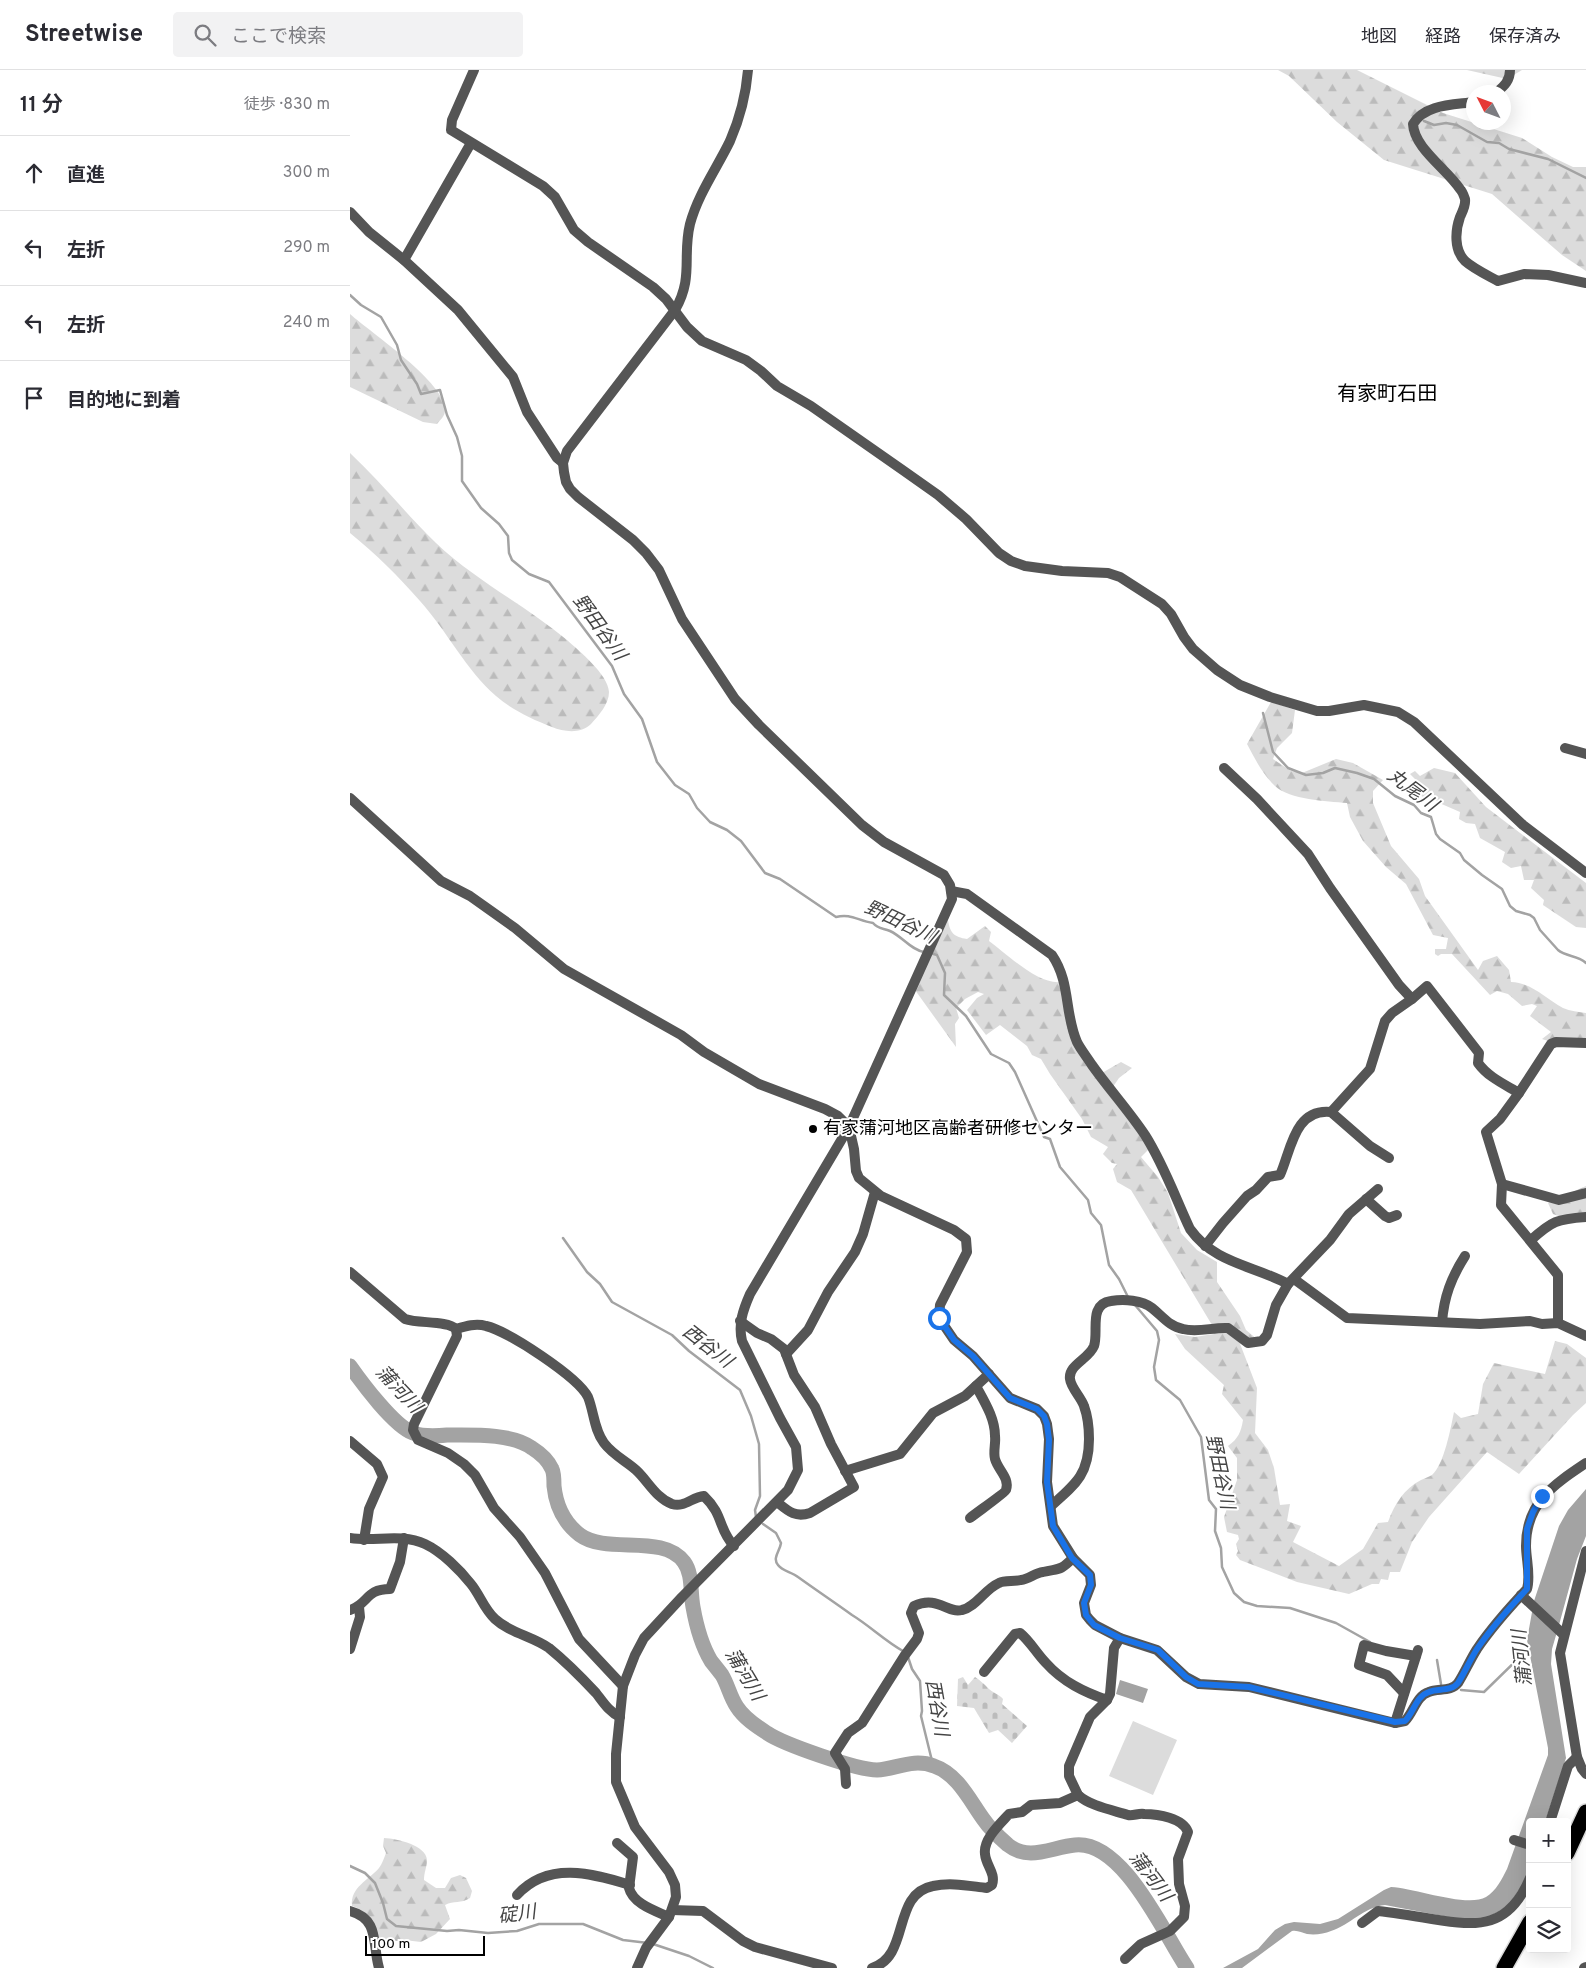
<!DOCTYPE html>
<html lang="ja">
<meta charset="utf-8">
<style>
body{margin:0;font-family:Overpass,"Noto Sans JP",sans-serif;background:#f2f2f3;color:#2b2b33}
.controls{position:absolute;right:15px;bottom:15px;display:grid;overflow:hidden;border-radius:5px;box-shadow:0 5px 20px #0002}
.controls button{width:45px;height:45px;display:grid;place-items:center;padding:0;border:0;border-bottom:1px solid #e1e1e2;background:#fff;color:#2b2b33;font:25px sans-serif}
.compass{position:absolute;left:1116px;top:15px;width:45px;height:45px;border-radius:50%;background:#fff;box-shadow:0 5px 20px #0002;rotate:312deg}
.scale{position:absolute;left:15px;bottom:12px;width:120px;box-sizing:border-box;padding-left:5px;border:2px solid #000;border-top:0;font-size:14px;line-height:18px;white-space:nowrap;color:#000;-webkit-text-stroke:4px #fff;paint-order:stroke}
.stop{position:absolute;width:15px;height:15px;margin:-11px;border:4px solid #1a73e8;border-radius:50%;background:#fff}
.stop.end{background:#1a73e8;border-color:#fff;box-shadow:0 1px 5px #0008}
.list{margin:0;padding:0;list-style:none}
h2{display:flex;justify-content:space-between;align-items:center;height:65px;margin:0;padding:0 20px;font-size:21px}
h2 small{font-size:16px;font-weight:400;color:#7c7c81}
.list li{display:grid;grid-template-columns:32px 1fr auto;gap:15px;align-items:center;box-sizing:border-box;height:75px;padding:0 20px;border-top:1px solid #e1e1e2}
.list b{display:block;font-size:19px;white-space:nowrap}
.list em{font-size:16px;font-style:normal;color:#7c7c81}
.icon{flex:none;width:28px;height:28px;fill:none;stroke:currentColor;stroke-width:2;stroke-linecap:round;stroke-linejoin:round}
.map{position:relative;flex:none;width:1236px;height:1898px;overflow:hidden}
header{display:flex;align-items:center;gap:30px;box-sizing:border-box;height:70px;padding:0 25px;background:#fff;border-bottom:1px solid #e1e1e2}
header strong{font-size:24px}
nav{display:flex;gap:28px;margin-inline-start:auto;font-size:18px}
.search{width:350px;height:45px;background:#f2f2f3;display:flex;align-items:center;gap:12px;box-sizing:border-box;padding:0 18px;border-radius:5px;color:#7c7c81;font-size:19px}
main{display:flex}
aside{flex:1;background:#fff}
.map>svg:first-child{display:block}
.green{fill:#dcdcdc}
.forest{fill:url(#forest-firs)}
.cemetery{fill:url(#cemetery-stones)}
.water{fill:#a3a3a3}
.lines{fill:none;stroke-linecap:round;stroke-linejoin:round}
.stream{stroke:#a3a3a3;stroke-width:2.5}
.river{stroke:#a3a3a3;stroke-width:15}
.highway-casing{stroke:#dbdbdb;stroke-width:18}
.minor{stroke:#555;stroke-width:10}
.highway{stroke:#000;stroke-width:15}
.route{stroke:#1a73e8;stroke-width:6}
.poi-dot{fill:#000;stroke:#fff;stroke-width:2}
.labels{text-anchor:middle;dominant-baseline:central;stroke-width:4;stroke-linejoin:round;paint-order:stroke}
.poi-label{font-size:18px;fill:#000;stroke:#fff;text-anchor:start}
.water-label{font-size:19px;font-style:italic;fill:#444;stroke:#fff}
.quarter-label{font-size:20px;fill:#000;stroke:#fff}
</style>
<header>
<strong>Streetwise</strong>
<div class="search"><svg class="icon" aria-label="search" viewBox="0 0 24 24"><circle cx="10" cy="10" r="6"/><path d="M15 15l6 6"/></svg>ここで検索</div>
<nav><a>地図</a><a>経路</a><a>保存済み</a></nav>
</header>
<main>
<aside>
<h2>11 分<small>徒歩 · 830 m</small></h2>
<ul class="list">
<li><svg class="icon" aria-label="ahead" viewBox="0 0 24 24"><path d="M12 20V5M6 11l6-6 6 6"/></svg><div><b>直進</b></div><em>300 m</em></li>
<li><svg class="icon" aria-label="left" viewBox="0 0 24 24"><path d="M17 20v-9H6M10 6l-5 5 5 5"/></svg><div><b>左折</b></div><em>290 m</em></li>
<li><svg class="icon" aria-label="left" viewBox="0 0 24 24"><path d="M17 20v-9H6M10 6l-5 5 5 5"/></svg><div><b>左折</b></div><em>240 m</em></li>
<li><svg class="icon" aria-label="arrive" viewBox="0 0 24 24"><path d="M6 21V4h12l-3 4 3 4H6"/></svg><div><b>目的地に到着</b></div></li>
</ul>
</aside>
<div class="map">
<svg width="1236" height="1898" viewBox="0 0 1236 1898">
<defs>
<pattern id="forest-firs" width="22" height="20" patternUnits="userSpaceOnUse" patternTransform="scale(1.25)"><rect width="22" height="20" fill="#dcdcdc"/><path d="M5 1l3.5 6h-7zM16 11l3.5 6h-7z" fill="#bbb"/></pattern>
<pattern id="cemetery-stones" width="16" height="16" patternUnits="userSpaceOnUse" patternTransform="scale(1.25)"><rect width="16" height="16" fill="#dcdcdc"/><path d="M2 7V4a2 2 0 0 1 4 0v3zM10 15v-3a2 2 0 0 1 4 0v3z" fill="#bbb"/></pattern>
</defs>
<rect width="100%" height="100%" fill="#fff"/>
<polygon class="green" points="783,1651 827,1670 803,1725 759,1706"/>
<g class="forest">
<polygon points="928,0 1007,0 1093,43 1172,68 1202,87 1223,97 1236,97 1236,201 1212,185 1142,124 1034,90 987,52 939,6"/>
<polygon points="1117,0 1172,0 1157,9"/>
<path d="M0 244C21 263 97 313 95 341 95 346 90 350 87 354L73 352 0 317Z"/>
<path d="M0 383C30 411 56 444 86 473 126 511 175 535 217 570 229 581 258 604 259 622 259 634 249 645 241 654 231 664 214 662 202 657 182 649 162 640 146 626 116 600 97 561 70 531 47 505 27 485 0 463Z"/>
<path d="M921 632 945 640 942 663 927 678 923 689 941 701 952 703 986 689 1003 693 1033 710 1023 721V733L1041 776 1069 809 1075 826 1128 900 1133 891 1147 886 1159 900 1161 912C1182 913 1195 928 1213 938 1220 941 1229 942 1236 943V968L1198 971 1192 969 1201 962 1180 946 1187 936 1182 934 1172 936 1158 924 1147 921 1140 925 1102 884H1091L1088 886 1085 884V879H1096L1098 868 1083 865 1056 814 1036 797 1013 771 1000 747 997 733C976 731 940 730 925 716 913 705 905 689 897 674Z"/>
<polygon points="1084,698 1105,703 1136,737 1236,813 1236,858 1226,857 1193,835 1194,830 1181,818 1184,810 1174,810 1171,796 1161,798 1152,792 1155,782 1130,768 1125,754 1116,753 1109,749 1110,742 1087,732 1082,720 1076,729 1070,725 1065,717 1067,711 1060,704 1065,701 1070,706"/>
<path d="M598 850C600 863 604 867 617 869L635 856 641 862 639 871C657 884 689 916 712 912L715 946 745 1007 771 992 782 998 769 1008 758 1024 789 1062 799 1079 791 1087 808 1107 818 1123 831 1163 847 1180 867 1192V1212L890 1246 896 1260 908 1270 889 1271 907 1318 905 1363 918 1380 924 1398 930 1435 940 1434 937 1451 951 1456 943 1472 989 1496 1013 1479 1028 1453 1038 1452C1045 1433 1054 1419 1071 1410 1075 1408 1079 1407 1082 1405 1094 1395 1101 1357 1104 1342L1111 1348 1128 1344 1133 1314 1144 1293 1195 1304 1205 1271 1217 1274 1236 1288V1333L1223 1345 1169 1404 1137 1382 1079 1447 1062 1472 1050 1502H1040L1038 1510 1031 1509 1029 1514H1022L999 1524 947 1512 890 1490 886 1485 888 1481 886 1474 889 1469 888 1465 877 1462 874 1447 887 1410V1388L878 1376C888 1369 891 1362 893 1350L872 1324 874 1315 835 1279 825 1264 845 1267 864 1264 862 1255 781 1120 767 1112 763 1099 767 1094 762 1093 753 1084 758 1077 741 1067 732 1049 700 1004 691 989 682 985 677 976 650 955 636 965 617 940 627 928 634 924 628 922 615 929 606 938 609 948 605 954 606 977 565 920Z"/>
<polygon points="1236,1116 1236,1145 1223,1151 1203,1144 1198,1133"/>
<path d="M34 1768C48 1769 76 1775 77 1790 77 1797 74 1802 74 1810L86 1818H95L101 1808 110 1805 116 1808 122 1821 120 1828C111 1834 104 1830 95 1835L100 1849 86 1864 71 1872 54 1870 30 1873C25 1856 21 1842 2 1836 0 1817 19 1810 29 1798 32 1794 34 1788 36 1783L33 1776Z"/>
</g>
<path class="cemetery" d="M613 1607 618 1615 625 1607C631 1611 634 1614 639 1619 643 1623 649 1624 653 1629L652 1634 677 1656 662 1673 648 1660 639 1663 624 1638 607 1636 608 1609Z"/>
<g class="water">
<path d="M1236 1419V1466L1227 1489 1209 1555 1202 1579 1201 1594 1216 1688 1195 1752H1180V1797L1176 1809 1159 1835 1139 1847 1109 1849 1035 1835C1014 1837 1000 1855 981 1861 974 1864 965 1865 957 1864 952 1863 948 1860 942 1861L892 1898H873L908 1879 925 1860 935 1854 944 1852 970 1854 988 1849 1034 1820 1041 1817C1065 1818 1117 1838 1136 1827 1146 1821 1152 1809 1157 1799L1198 1685V1678L1177 1570 1184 1531 1209 1456 1218 1440Z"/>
<polygon points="770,1610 798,1619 793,1633 766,1624"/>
</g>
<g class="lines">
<g class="stream">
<polyline points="1074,51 1084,55 1096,53 1107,55 1137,72 1149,73 1159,79 1198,89 1236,108"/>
<path d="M0 225 11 235 31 247 47 275 51 290 67 314 71 324 90 320 97 345 107 367 112 386V411L131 438 149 454 158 466 159 483 162 490 179 504 199 512 262 596 274 624 292 649 307 692 325 715 339 724 347 738 360 752 377 760 391 771 415 803 430 809 486 847C501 843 508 851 523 853 528 859 533 858 540 861 553 867 561 880 574 882"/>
<path d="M913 643 923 682 938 698 956 705 973 703 985 698 1007 703 1024 709 1045 726 1064 735 1071 743 1081 747 1086 764 1090 769 1110 783 1114 790 1132 805 1152 819 1160 836 1166 841 1180 845 1184 848 1190 860 1208 880C1216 887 1228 885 1236 893"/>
<polyline points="580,883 587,885 595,903 594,925 616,946 641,984 659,993 665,1002 694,1067 700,1069 710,1097 738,1130 741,1143 751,1155 759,1195 769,1209 778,1227"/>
<polyline points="213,1168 237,1202 250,1214 262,1232 322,1265 339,1281 390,1320 401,1346 409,1374 410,1426 405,1440 406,1447"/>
<polyline points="785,1235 807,1261 809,1270 804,1297 806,1310 830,1330 851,1367 859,1430 866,1439 865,1461 871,1478 872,1497 884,1523 894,1532 907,1536 940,1538 986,1553 1020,1572"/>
<path d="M413 1454 426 1463 431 1473C430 1481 422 1488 428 1495 432 1501 442 1502 448 1507 466 1520 484 1532 502 1545 520 1556 535 1571 553 1581"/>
<polyline points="558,1587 562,1599 570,1611 572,1641 571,1646 583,1695"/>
<polyline points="1087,1590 1091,1614"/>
<polyline points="1111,1620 1134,1622 1181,1576"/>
<polyline points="0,1796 15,1803 25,1813 33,1833 37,1849 46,1856 97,1861 109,1860 138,1863 167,1861 189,1854 233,1854 273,1870 298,1873"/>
<polyline points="303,1874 339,1886 363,1898"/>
</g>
<path class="river" d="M0 1296C12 1313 44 1356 63 1363 74 1367 86 1366 97 1365 121 1365 162 1363 182 1378 190 1383 198 1390 202 1399 204 1403 204 1410 204 1416 206 1436 213 1452 230 1465 257 1485 313 1463 334 1492 343 1504 340 1522 343 1537 346 1554 352 1576 361 1591 365 1596 369 1601 372 1605 378 1615 380 1627 387 1637 394 1648 406 1656 417 1663 433 1674 507 1700 527 1700 546 1699 563 1688 584 1696 608 1704 620 1731 634 1750 640 1759 650 1768 658 1775 679 1792 702 1777 725 1775 773 1770 814 1864 837 1898"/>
<defs>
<g id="highway">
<polyline points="1217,1783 1236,1742"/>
<polyline points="1154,1898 1180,1852"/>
</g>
</defs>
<use href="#highway" class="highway-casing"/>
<g class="minor">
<polyline points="124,0 102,50 101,60 193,116 205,127 224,160 238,172 303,217 316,229 337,257 352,271 396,290 411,301 427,316 461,336 554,401 588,425 616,449 649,483 661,491 675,496 712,501 758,503 770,507 812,534 821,544 834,567 843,579 867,600 890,615 920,627 967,641 979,641 1014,635 1048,642 1064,652 1173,755 1236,803"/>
<path d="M1147 22C1154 16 1160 11 1160 0"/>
<path d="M1124 32C1103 35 1075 34 1063 54 1064 78 1097 99 1110 119 1112 121 1114 126 1115 129 1116 136 1112 142 1110 147 1105 161 1104 180 1115 191 1124 199 1137 205 1148 211L1174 204 1198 205 1236 213"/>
<polyline points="0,142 19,162 54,190 108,240 163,307 177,342 207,388 213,393"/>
<polyline points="54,190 121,73"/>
<polyline points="1215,678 1236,684"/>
<path d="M874 698 907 729 958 784 980 818 1049 915 1062 929 1077 916 1129 983 1128 993C1138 1007 1154 1014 1169 1023L1201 974 1206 972 1236 973"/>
<path d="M0 728 91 811 120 826 165 858 214 899 331 965 354 982 409 1014 475 1039 488 1046 499 1057 504 1079 506 1101 509 1108 531 1126 604 1160 616 1169 617 1182 590 1235 589 1248 604 1270 623 1286 660 1328 687 1339 694 1346 697 1354 699 1369 697 1412 703 1456 723 1488 740 1505 741 1515 734 1533 736 1545 740 1550 745 1555 770 1568 807 1580 836 1607 849 1614 899 1617 1045 1653 1055 1651C1064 1642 1066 1626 1079 1622 1088 1618 1101 1622 1108 1613 1115 1602 1120 1590 1127 1579 1142 1557 1159 1538 1177 1519 1181 1506 1176 1489 1176 1476 1176 1433 1203 1415 1236 1393"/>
<path d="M601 821 617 824 702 885C721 913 714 942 727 972 731 980 737 987 742 995 759 1019 779 1041 795 1065 814 1095 825 1127 840 1159 865 1194 903 1195 938 1214"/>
<polyline points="1169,1023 1150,1049 1136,1062 1152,1114 1151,1135 1208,1205 1208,1253"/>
<polyline points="981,1042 1020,999 1035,951 1042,943 1062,929"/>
<polyline points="1152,1114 1209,1130 1236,1123"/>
<polyline points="1016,1129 1035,1146 1039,1148 1047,1145"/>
<path d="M1181 1170C1202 1151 1207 1149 1236 1147"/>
<path d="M855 1176 873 1153 897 1126 906 1120 918 1107 930 1105C941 1081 944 1038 981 1042L1020 1076 1039 1088"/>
<path d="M0 1202 55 1249C69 1254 96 1250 106 1259 116 1256 126 1253 136 1256 158 1261 228 1307 238 1327 244 1342 244 1360 254 1373 263 1385 276 1391 286 1400 298 1411 306 1428 322 1434 334 1438 342 1427 354 1426 374 1445 368 1459 384 1476"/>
<polyline points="944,1209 997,1248 1130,1254 1180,1251 1192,1254 1208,1253 1236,1266"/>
<path d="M390 1251 407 1263 421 1269 434 1279 444 1305 465 1337 481 1374 504 1417 460 1443C445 1448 438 1441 427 1432"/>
<path d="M1092 1252C1094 1227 1101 1208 1115 1186"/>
<polyline points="106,1259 107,1266 64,1354 63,1360 68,1370 98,1383 114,1394 125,1405 144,1438 170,1467 195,1503 229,1569 273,1616"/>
<polyline points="436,1284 458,1260 478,1222 505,1182 513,1164 525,1122"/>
<polyline points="0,1371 27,1394 33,1407 19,1439 14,1470"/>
<polyline points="495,1401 550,1384 583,1343 615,1326 639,1304"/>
<path d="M701 1436C726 1414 739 1404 739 1369 739 1358 738 1347 734 1336 731 1327 721 1318 720 1309 718 1295 739 1289 744 1276 749 1262 738 1234 761 1231 774 1229 792 1230 802 1238 812 1246 820 1257 833 1259 848 1263 863 1257 878 1258L898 1273 912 1271 917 1265 926 1235 938 1214 980 1170 999 1144 1028 1119"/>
<path d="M620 1448C626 1443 655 1423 656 1420 660 1408 648 1400 645 1389 643 1381 646 1373 645 1366 645 1348 634 1331 626 1316"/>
<path d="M0 1468C25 1472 51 1463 75 1474 92 1482 110 1500 121 1514 130 1525 134 1539 145 1549 160 1563 182 1566 199 1578 215 1591 232 1608 246 1623 253 1632 259 1642 270 1647"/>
<polyline points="1236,1481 1210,1583 1227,1687 1232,1699 1236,1704"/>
<polyline points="1171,1525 1214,1565"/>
<path d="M0 1540C19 1534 15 1519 40 1519L50 1492 54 1468"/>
<polyline points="0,1579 10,1547 9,1537"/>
<path d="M634 1602 665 1564 670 1563C680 1571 687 1584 696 1593 713 1612 734 1622 757 1630"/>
<polyline points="1054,1623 1037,1605 1009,1595 1014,1575 1036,1581 1066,1586"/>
<polyline points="1045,1653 1068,1580"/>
<path d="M496 1714 495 1699 485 1683 498 1663 512 1653 555 1585 567 1569 569 1563 561 1543 564 1536C588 1525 597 1544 612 1540 626 1537 635 1519 649 1513 655 1510 664 1512 671 1510 679 1509 685 1503 693 1502 709 1498 709 1502 723 1488"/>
<path d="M728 1725C740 1736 762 1740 778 1745 783 1746 789 1743 794 1744 808 1744 833 1748 838 1762L828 1789 829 1814 835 1836 834 1847 820 1861 791 1874 775 1889"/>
<polyline points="1200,1752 1218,1696 1227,1687"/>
<polyline points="1164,1770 1180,1775"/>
<path d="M267 1773 283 1787 279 1818C283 1834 306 1841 319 1847"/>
<path d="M167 1825C198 1791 241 1803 280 1815"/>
<polyline points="322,1840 353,1841 393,1871 405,1877 482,1898"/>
<path d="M0 1841C30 1849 22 1874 29 1898"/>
<path d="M1012 1853 1028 1841C1046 1843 1064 1846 1082 1849 1129 1857 1159 1858 1180 1808"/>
<path d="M287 1898 296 1878 319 1847 326 1827 325 1815 319 1802 285 1757 266 1712V1684L273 1616 285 1585 294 1568 332 1527 438 1420 448 1400 446 1377 430 1348 392 1271C388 1254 393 1240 400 1224L499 1057 602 829 600 815 594 805 534 772 512 755 409 655 385 629 332 549 309 500 296 483 283 470 228 427 220 419 216 412 214 402 213 393 217 381 325 240C344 207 332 187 340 154 348 124 367 98 380 71 390 48 396 24 398 0"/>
<path d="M522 1898C561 1886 541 1824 583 1816 601 1812 619 1816 637 1818L642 1815C646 1803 636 1796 635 1784 633 1769 650 1754 659 1744L672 1742 681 1735 710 1733 728 1725 719 1706V1696L740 1647 757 1630 760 1624 764 1578 770 1568"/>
<polyline points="1234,1898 1236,1897"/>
</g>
<use href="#highway" class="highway"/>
</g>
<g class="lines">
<path class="route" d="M589 1248 604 1270 623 1286 660 1328 687 1339 694 1346 697 1354 699 1370 697 1412 703 1456 722 1488 740 1505 741 1515 734 1533 736 1545 744 1555 770 1568 808 1580 836 1607 848 1614 899 1617 1045 1652 1055 1651C1064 1642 1066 1626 1079 1622 1088 1618 1101 1622 1108 1613 1115 1602 1120 1590 1127 1579 1142 1557 1159 1538 1177 1519V1459L1183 1442 1192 1426"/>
</g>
<circle class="poi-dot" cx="463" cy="1059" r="5"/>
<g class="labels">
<g class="poi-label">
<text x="473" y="1059">有家蒲河地区高齢者研修センター</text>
</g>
<g class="water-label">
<text transform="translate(249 558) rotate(54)">野田谷川</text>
<text transform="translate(1062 721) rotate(37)">丸尾川</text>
<text transform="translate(550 853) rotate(25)">野田谷川</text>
<text transform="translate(357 1277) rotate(38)">西谷川</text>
<text transform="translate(48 1320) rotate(47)">蒲河川</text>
<text transform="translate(869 1402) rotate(78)">野田谷川</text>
<text transform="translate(1173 1588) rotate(-96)">蒲河川</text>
<text transform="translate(394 1605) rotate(59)">蒲河川</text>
<text transform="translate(586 1638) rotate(80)">西谷川</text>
<text transform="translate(800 1807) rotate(53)">蒲河川</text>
<text transform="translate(167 1845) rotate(-8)">碇川</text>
</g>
<g class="quarter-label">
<text x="1037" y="325">有家町石田</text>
</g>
</g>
</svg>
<div class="controls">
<button>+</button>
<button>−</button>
<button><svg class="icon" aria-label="layers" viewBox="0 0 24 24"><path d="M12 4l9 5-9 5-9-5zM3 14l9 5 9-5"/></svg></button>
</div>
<svg class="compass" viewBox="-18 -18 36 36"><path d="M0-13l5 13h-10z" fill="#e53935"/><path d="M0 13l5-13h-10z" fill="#7c7c81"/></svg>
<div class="scale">100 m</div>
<div class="stop" style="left:589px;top:1248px"></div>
<div class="stop end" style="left:1192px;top:1426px"></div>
</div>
</main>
